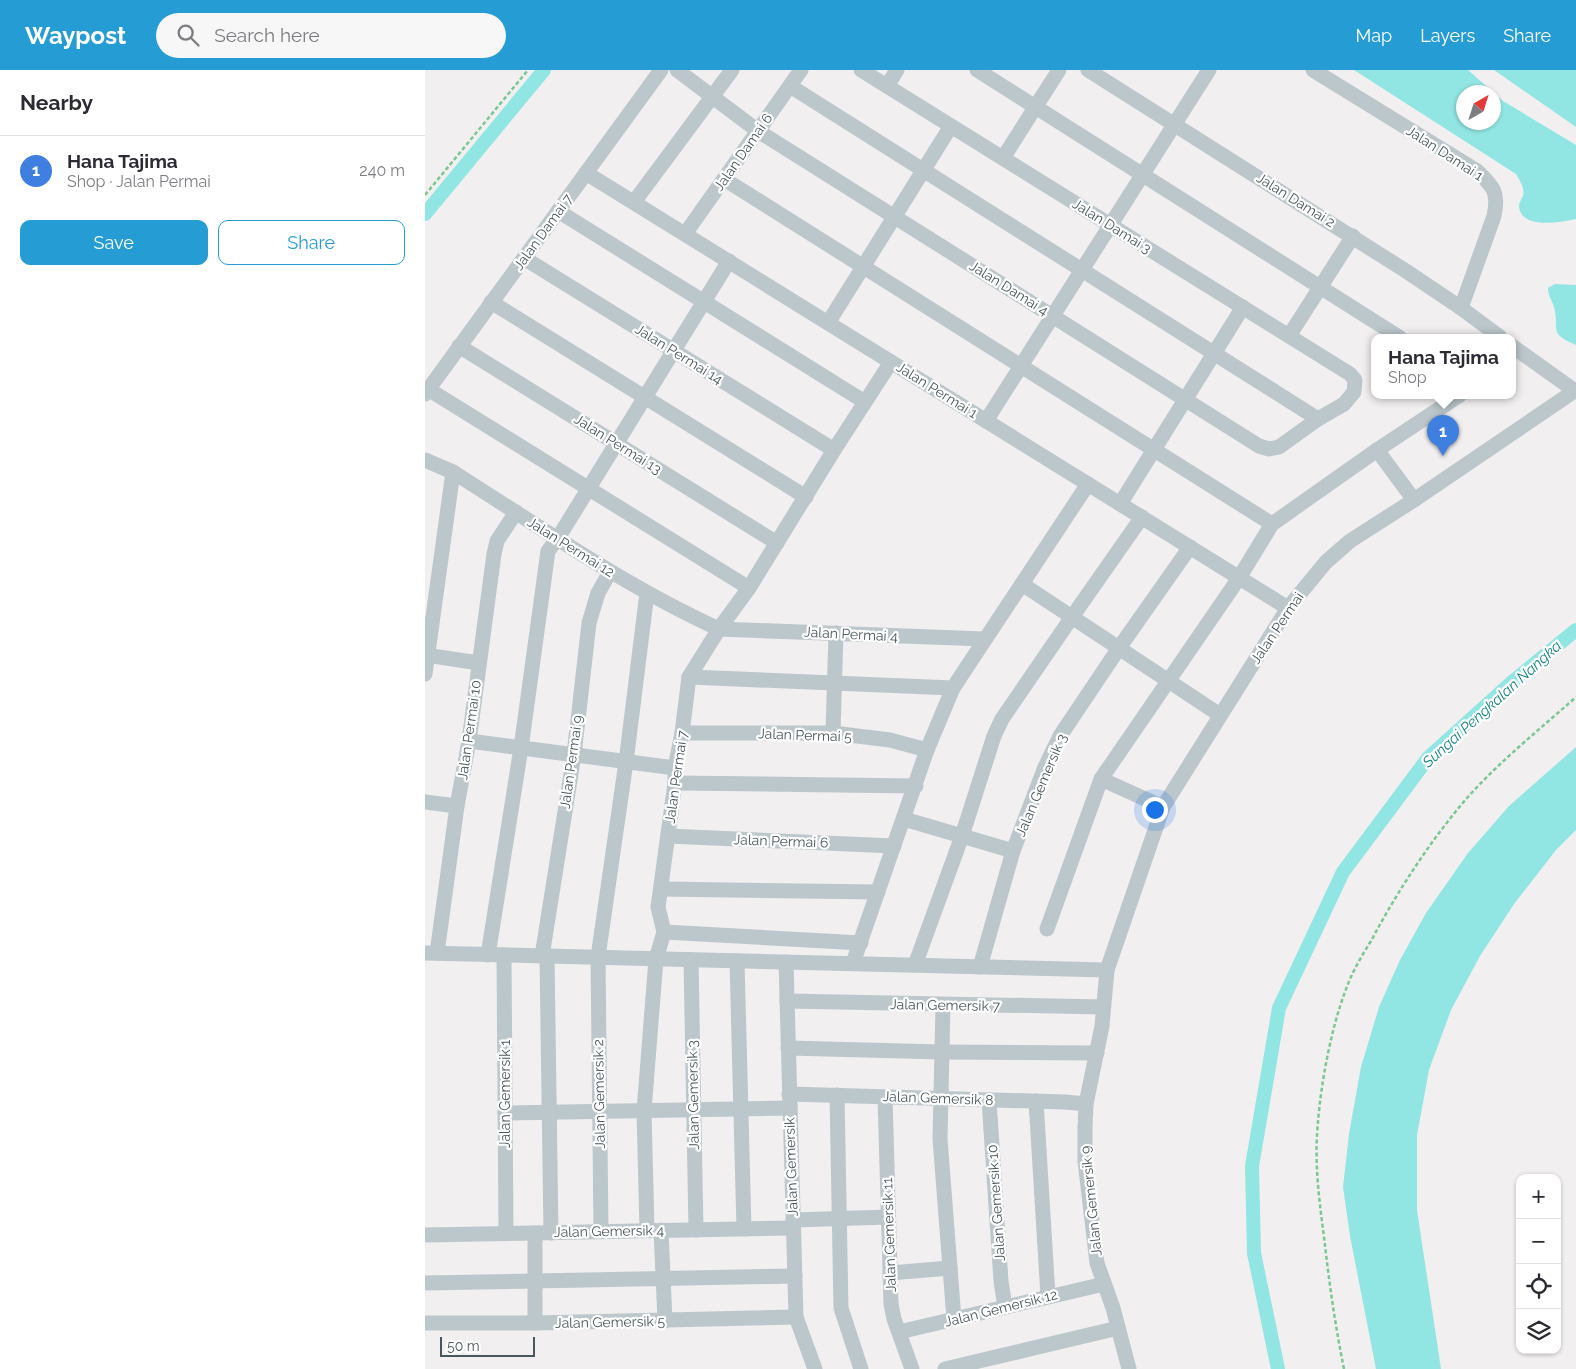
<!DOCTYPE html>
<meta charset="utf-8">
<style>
body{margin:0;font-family:Raleway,sans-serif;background:#f7f7f7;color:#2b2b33}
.controls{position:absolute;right:15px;bottom:15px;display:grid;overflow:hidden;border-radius:10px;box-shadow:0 1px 4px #0004}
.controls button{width:45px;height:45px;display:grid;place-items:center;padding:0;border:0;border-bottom:1px solid #e1e1e2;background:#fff;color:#2b2b33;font:25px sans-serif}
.compass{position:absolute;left:1031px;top:15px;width:45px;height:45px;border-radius:50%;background:#fff;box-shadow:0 1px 4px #0004;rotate:39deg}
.scale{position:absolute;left:15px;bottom:12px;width:95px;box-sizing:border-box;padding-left:5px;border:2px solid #48575b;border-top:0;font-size:14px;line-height:18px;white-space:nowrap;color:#48575b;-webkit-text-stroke:4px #fff;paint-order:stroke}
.you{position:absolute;left:729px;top:739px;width:18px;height:18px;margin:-12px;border:4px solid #fff;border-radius:50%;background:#1a73e8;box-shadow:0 0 0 8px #1a73e833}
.badge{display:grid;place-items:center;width:32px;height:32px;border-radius:50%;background:#269cd5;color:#fff;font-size:16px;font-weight:700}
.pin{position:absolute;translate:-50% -41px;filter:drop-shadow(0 1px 2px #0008)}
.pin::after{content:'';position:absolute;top:26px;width:18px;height:15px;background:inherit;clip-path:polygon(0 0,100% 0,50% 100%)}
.popup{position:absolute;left:946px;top:264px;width:145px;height:65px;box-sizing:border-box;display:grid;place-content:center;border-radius:10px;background:#fff;filter:drop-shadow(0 1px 4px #0005);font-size:16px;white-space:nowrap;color:#7c7c81}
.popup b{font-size:19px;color:#2b2b33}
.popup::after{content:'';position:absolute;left:50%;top:100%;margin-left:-10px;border:10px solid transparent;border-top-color:#fff}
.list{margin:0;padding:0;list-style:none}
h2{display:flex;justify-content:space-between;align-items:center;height:65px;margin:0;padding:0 20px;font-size:21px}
h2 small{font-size:16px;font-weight:400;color:#7c7c81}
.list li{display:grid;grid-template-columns:32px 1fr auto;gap:15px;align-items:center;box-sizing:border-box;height:70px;padding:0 20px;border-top:1px solid #e1e1e2}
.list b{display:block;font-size:19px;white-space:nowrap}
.list p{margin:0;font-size:16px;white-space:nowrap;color:#7c7c81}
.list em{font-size:16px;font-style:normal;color:#7c7c81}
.actions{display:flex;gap:10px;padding:15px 20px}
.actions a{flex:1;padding:11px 0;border:1px solid #269cd5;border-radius:10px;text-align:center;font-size:18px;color:#269cd5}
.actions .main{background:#269cd5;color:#fff}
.icon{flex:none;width:28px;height:28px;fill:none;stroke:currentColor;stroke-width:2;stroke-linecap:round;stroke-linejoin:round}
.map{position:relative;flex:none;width:1151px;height:1299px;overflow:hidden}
header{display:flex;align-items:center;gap:30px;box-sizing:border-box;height:70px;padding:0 25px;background:#269cd5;color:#fff}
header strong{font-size:24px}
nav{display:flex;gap:28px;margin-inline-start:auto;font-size:18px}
.search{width:350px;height:45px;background:#f7f7f7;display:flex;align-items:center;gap:12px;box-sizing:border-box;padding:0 18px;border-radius:28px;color:#7c7c81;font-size:19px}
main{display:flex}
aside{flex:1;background:#fff}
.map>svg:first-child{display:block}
.water{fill:#91e6e3}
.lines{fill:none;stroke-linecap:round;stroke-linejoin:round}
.canal{stroke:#91e6e3;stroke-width:14}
.path{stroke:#7bc790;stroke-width:2.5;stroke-dasharray:4 2.5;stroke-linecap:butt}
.minor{stroke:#bcc7cb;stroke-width:15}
.labels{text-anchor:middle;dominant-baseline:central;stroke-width:4.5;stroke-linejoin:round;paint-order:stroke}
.street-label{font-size:14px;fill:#48575b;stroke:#fff}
.water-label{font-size:15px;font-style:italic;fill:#158380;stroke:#fff}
</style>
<header>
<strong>Waypost</strong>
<div class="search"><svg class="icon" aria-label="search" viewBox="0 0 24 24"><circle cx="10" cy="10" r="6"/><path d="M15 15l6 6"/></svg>Search here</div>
<nav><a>Map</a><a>Layers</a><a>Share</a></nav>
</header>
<main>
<aside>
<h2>Nearby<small></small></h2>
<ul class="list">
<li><span class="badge" style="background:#3f7fe0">1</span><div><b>Hana Tajima</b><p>Shop · Jalan Permai</p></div><em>240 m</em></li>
</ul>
<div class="actions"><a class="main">Save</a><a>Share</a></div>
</aside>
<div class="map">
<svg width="1151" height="1299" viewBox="0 0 1151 1299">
<rect width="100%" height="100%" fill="#f1eff0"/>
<g class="water">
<path d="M929 0H1043L1068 22H1038V52H1068V23L1078 31 1151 75V149C1136 152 1097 160 1094 137 1094 132 1096 130 1098 126 1100 118 1095 111 1091 104Z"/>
<polygon points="1069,0 1151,0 1151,57"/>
<path d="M1130 214 1151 215V275C1122 263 1135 259 1129 237 1127 230 1123 226 1123 218Z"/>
<polygon points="1151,677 1151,760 1131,780 1089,834 1055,886 1026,940 1004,1000 992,1065 992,1140 1016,1299 951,1299 925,1166 918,1117 924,1064 936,997 954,937 975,890 1001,843 1043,783 1084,736"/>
</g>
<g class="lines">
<g class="canal">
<polyline points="0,144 119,0"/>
<polyline points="853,1299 829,1183 827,1096 854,938 918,802 1003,688 1086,613 1151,560"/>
</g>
<g class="path">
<polyline points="0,125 103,0"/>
<path d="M919 1299C910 1255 904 1211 899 1167 894 1129 889 1091 893 1052 896 1013 906 959 920 922 926 904 936 887 946 871 972 822 1005 771 1042 728 1075 691 1114 660 1151 627"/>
</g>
<g class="minor">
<polyline points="252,0 333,61 834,376 844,379 854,377 893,349 919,334 929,322 930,310 925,304 436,0"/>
<polyline points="552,0 974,267"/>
<polyline points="663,0 981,201 1036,238 1075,267"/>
<path d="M888 0 1052 101C1069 117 1074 123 1069 146L1036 238"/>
<polyline points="365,16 893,349"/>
<polyline points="462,16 472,0"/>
<polyline points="578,88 634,0"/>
<polyline points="161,103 863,538"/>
<polyline points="299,109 847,454"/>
<polyline points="209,132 307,0"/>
<polyline points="133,141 440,332"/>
<polyline points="260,164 376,0"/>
<polyline points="99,188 409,380"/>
<polyline points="66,232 381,427"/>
<polyline points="403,253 526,56"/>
<polyline points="864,266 928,166"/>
<polyline points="34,276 352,473"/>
<polyline points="1087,276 1150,321"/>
<polyline points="3,319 324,518"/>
<polyline points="0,324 236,0"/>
<polyline points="561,351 784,0"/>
<polyline points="952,380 989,430"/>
<path d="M0 390 28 402C115 457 200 516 294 559L559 569"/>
<polyline points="695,434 818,237"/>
<polyline points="597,514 795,645"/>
<polyline points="0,585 54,593"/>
<polyline points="0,604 28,402"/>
<polyline points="264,607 528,618"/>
<polyline points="257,663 408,663 465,670 502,680"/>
<polyline points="408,663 411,563"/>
<polyline points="44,671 250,698"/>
<polyline points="676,709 738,737"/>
<polyline points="250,713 491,716"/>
<polyline points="0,732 32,736"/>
<polyline points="479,749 588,781"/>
<polyline points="243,766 469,776"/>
<polyline points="236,819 453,822"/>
<polyline points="622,859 676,709 814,508 847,454 952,380 1035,325"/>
<polyline points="239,862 436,873"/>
<polyline points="0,883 682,900"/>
<polyline points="12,883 32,736 44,671 69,484 72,471 91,442"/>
<polyline points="63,885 96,678 123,481 133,468 304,191"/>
<polyline points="79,885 81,1163"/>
<polyline points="117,886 149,685 164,553 173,523 185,502"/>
<polyline points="122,886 126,1163"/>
<polyline points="266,890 271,1160"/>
<polyline points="312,891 319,1159"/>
<polyline points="361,892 371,1247 390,1299"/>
<polyline points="428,893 502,680 528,618 663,414"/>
<polyline points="490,895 537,766 569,666 577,649 647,547 717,447"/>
<polyline points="555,897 588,781 620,697 635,666 694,578 765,477"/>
<polyline points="362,931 678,937"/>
<polyline points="518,935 515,1069 529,1249"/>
<polyline points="363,978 517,982 672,983"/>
<polyline points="364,1024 640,1032 661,1034"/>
<polyline points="412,1025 416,1238 436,1299"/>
<polyline points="460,1027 466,1234 469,1249 487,1299"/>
<polyline points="564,1030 576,1211 580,1237"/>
<polyline points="611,1031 623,1226"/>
<polyline points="80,1043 365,1038"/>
<polyline points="368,1150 463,1147"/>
<polyline points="222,1160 219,1041 231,889 239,862 233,837 250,713 250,698 257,663 264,607 294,559 324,518 409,380 466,292"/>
<polyline points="236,1160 240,1251"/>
<polyline points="176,1161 173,887 201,692 222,523"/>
<polyline points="0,1165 368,1158"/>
<polyline points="465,1203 525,1198"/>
<polyline points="0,1213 370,1206"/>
<polyline points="0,1253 110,1253 371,1247"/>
<polyline points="110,1253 110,1163"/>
<polyline points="474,1262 679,1214"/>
<polyline points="520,1299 693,1258"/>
<polyline points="704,1299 688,1238 672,1193 660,1091 660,1058 661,1034 677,956 682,900 738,737 863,538 901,492 925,471 989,430 1151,320"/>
</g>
</g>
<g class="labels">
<g class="street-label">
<text transform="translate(318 82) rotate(-55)">Jalan Damai 6</text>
<text transform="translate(1020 83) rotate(33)">Jalan Damai 1</text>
<text transform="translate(871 130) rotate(32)">Jalan Damai 2</text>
<text transform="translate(687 156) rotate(32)">Jalan Damai 3</text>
<text transform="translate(118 162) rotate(-54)">Jalan Damai 7</text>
<text transform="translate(584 218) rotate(32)">Jalan Damai 4</text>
<text transform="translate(254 284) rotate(32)">Jalan Permai 14</text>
<text transform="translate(512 320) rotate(32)">Jalan Permai 1</text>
<text transform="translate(193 374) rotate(32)">Jalan Permai 13</text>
<text transform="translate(146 477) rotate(32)">Jalan Permai 12</text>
<text transform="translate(852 558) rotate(-56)">Jalan Permai</text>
<text transform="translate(426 564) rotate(3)">Jalan Permai 4</text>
<text transform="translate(44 660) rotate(-82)">Jalan Permai 10</text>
<text transform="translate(380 665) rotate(2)">Jalan Permai 5</text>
<text transform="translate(146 692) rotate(-82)">Jalan Permai 9</text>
<text transform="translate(251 707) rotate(-82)">Jalan Permai 7</text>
<text transform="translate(616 715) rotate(-67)">Jalan Gemersik 3</text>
<text transform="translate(356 771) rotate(2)">Jalan Permai 6</text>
<text transform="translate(520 935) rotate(1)">Jalan Gemersik 7</text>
<text transform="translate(80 1024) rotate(-90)">Jalan Gemersik 1</text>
<text transform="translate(174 1024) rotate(-91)">Jalan Gemersik 2</text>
<text transform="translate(268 1025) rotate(-91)">Jalan Gemersik 3</text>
<text transform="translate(513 1028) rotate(2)">Jalan Gemersik 8</text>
<text transform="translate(366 1097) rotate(-92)">Jalan Gemersik</text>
<text transform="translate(666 1131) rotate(-96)">Jalan Gemersik 9</text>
<text transform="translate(571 1133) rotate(-94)">Jalan Gemersik 10</text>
<text transform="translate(184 1161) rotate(-1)">Jalan Gemersik 4</text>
<text transform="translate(464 1165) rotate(-92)">Jalan Gemersik 11</text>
<text transform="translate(576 1238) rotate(-14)">Jalan Gemersik 12</text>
<text transform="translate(185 1252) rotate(-1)">Jalan Gemersik 5</text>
</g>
<g class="water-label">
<text transform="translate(1067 634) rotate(-42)">Sungai Pengkalan Nangka</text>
</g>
</g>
</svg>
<div class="controls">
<button>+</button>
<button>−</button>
<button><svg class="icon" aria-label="locate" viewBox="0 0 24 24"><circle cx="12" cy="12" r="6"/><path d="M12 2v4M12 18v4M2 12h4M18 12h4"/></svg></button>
<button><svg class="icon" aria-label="layers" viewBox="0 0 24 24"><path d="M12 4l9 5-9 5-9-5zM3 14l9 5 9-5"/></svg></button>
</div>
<svg class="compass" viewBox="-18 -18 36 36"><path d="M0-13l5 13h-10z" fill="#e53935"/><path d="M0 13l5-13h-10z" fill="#7c7c81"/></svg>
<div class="scale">50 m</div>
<div class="you"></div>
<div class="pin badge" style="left:1018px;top:386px;background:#3f7fe0">1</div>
<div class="popup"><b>Hana Tajima</b>Shop</div>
</div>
</main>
